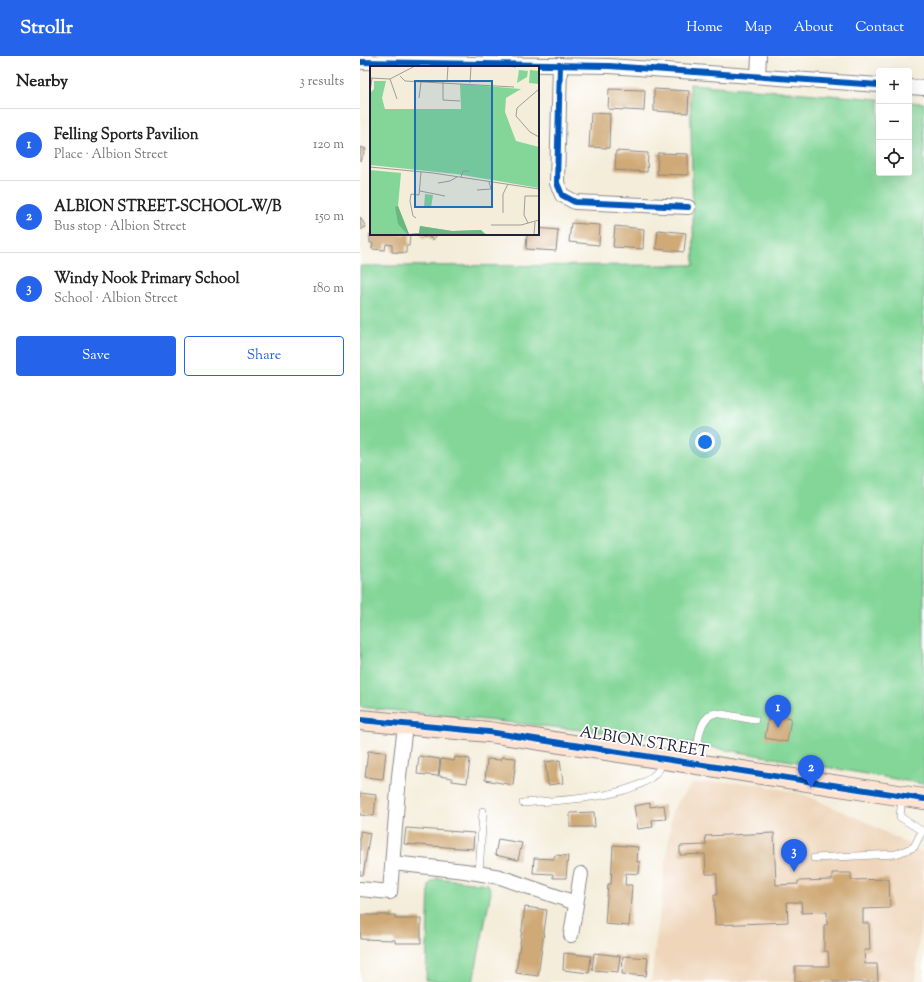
<!DOCTYPE html>
<meta charset="utf-8">
<style>
body{margin:0;font-family:"Sorts Mill Goudy",serif;background:#f2f2f2;color:#222}
.controls{position:absolute;right:12px;top:12px;display:grid;overflow:hidden;border-radius:4px;box-shadow:0 4px 16px #0002}
.controls button{width:36px;height:36px;display:grid;place-items:center;padding:0;border:0;border-bottom:1px solid #e0e0e0;background:#fff;color:#222;font:20px sans-serif}
.you{position:absolute;left:345px;top:386px;width:14px;height:14px;margin:-10px;border:3px solid #fff;border-radius:50%;background:#1a73e8;box-shadow:0 0 0 6px #1a73e833}
.badge{display:grid;place-items:center;width:26px;height:26px;border-radius:50%;background:#2563eb;color:#fff;font-size:13px;font-weight:700}
.pin{position:absolute;translate:-50% -33px;filter:drop-shadow(0 1px 2px #0008)}
.pin::after{content:'';position:absolute;top:21px;width:14px;height:12px;background:inherit;clip-path:polygon(0 0,100% 0,50% 100%)}
.list{margin:0;padding:0;list-style:none}
h2{display:flex;justify-content:space-between;align-items:center;height:52px;margin:0;padding:0 16px;font-size:17px}
h2 small{font-size:13px;font-weight:400;color:#767676}
.list li{display:grid;grid-template-columns:26px 1fr auto;gap:12px;align-items:center;box-sizing:border-box;height:72px;padding:0 16px;border-top:1px solid #e0e0e0}
.list b{display:block;font-size:15px;white-space:nowrap}
.list p{margin:0;font-size:13px;white-space:nowrap;color:#767676}
.list em{font-size:13px;font-style:normal;color:#767676}
.actions{display:flex;gap:8px;padding:12px 16px}
.actions a{flex:1;padding:9px 0;border:1px solid #2563eb;border-radius:4px;text-align:center;font-size:14px;color:#2563eb}
.actions .main{background:#2563eb;color:#fff}
.icon{flex:none;width:22px;height:22px;fill:none;stroke:currentColor;stroke-width:2;stroke-linecap:round;stroke-linejoin:round}
.map{position:relative;flex:none;width:564px;height:926px;overflow:hidden}
header{display:flex;align-items:center;gap:24px;box-sizing:border-box;height:56px;padding:0 20px;background:#2563eb;color:#fff}
header strong{font-size:19px}
nav{display:flex;gap:22px;margin-inline-start:auto;font-size:14px}
main{display:flex}
aside{flex:1;background:#fff}
.map>svg:first-child{display:block}
.built{fill:#efd6bb}
.green{fill:#83d698;stroke:#527c6a}
.building{fill:#cfa976}
.lines{fill:none;stroke-linecap:round;stroke-linejoin:round}
.lane-casing{stroke:#8b888a;stroke-width:8}
.street-casing{stroke:#8b888a;stroke-width:16}
.secondary-casing{stroke:#8b888a;stroke-width:22}
.lane{stroke:#fff;stroke-width:7}
.street{stroke:#fff;stroke-width:14}
.secondary{stroke:#fee3d2;stroke-width:20}
.cycleway-casing{stroke:#fff;stroke-width:8}
.cycleway{stroke:#0057b8;stroke-width:6}
.labels{text-anchor:middle;dominant-baseline:central;stroke-width:3.5;stroke-linejoin:round;paint-order:stroke}
.street-label{font-size:16px;fill:#22223b;stroke:#fff}
.inset-road{fill:none;stroke:#a09c9a;stroke-width:1}
.view{fill:#1f6fb2;fill-opacity:0.15;stroke:#1f6fb2;stroke-width:2}
.inset-edge{fill:none;stroke:#22223b;stroke-width:2}
</style>
<header>
<strong>Strollr</strong>
<nav><a>Home</a><a>Map</a><a>About</a><a>Contact</a></nav>
</header>
<main>
<aside>
<h2>Nearby<small>3 results</small></h2>
<ul class="list">
<li><span class="badge">1</span><div><b>Felling Sports Pavilion</b><p>Place · Albion Street</p></div><em>120 m</em></li>
<li><span class="badge">2</span><div><b>ALBION STREET-SCHOOL-W/B</b><p>Bus stop · Albion Street</p></div><em>150 m</em></li>
<li><span class="badge">3</span><div><b>Windy Nook Primary School</b><p>School · Albion Street</p></div><em>180 m</em></li>
</ul>
<div class="actions"><a class="main">Save</a><a>Share</a></div>
</aside>
<div class="map">
<svg width="564" height="926" viewBox="0 0 564 926">
<rect width="100%" height="100%" fill="#fff"/>
<filter id="ink" filterUnits="userSpaceOnUse"><feTurbulence type="fractalNoise" baseFrequency=".025" numOctaves="2"/><feDisplacementMap in="SourceGraphic" scale="8" xChannelSelector="R" yChannelSelector="G"/><feConvolveMatrix kernelMatrix="1 2 1 2 8 2 1 2 1" color-interpolation-filters="sRGB"/></filter>
<filter id="wash" filterUnits="userSpaceOnUse"><feTurbulence type="fractalNoise" baseFrequency=".012" numOctaves="4" result="noise"/><feDisplacementMap in="SourceGraphic" scale="16" xChannelSelector="R" yChannelSelector="G"/><feGaussianBlur stdDeviation="0.9" result="paint"/><feColorMatrix in="noise" values="0 0 0 0 0 0 0 0 0 0 0 0 0 0 0 0 0 1.4 0 .05"/><feComposite in="paint" operator="in"/></filter>
<g filter="url(#wash)">
<rect width="100%" height="100%" fill="#f4edda"/>
<polygon class="built" points="365,726 396,728 443,738 508,767 564,797 564,834 555,926 291,926 312,755 332,727"/>
<g class="green">
<polygon points="330,28 519,43 519,117 549,117 549,46 564,47 564,728 298,682 0,651 0,210 334,209"/>
<polygon points="77,822 128,828 131,836 113,926 81,926 66,924 69,828"/>
</g>
<g id="blocks">
<g class="building">
<polygon points="249,33 285,34 284,55 248,53"/>
<polygon points="294,33 329,35 328,57 294,55"/>
<polygon points="231,57 250,58 249,92 229,91"/>
<polygon points="0,91 6,93 0,105"/>
<polygon points="256,95 288,97 287,116 255,114"/>
<polygon points="298,97 328,98 328,119 297,118"/>
<polygon points="0,161 6,171 0,174"/>
<polygon points="211,167 240,169 239,189 209,186"/>
<polygon points="255,170 284,173 283,193 253,191"/>
<polygon points="178,172 198,174 196,195 166,193 167,178 178,178"/>
<polygon points="298,174 326,177 324,196 296,193"/>
<polygon points="10,178 50,178 49,190 46,190 46,197 32,196 32,189 26,188 25,194 12,193 13,187 10,187"/>
<polygon points="60,178 78,178 73,184 67,179 64,182"/>
<polygon points="409,658 431,662 427,686 405,682"/>
<polygon points="8,695 26,696 23,723 5,721"/>
<polygon points="59,700 80,703 78,720 57,718"/>
<polygon points="95,701 110,703 107,727 92,725 92,722 79,720 81,703 94,705"/>
<polygon points="141,701 156,702 153,729 125,724 127,703 141,704"/>
<polygon points="200,704 203,727 188,729 185,706"/>
<polygon points="0,737 16,739 14,760 0,759"/>
<polygon points="290,747 290,751 304,749 306,763 292,764 293,771 278,773 274,750"/>
<polygon points="234,756 235,771 210,771 210,757"/>
<polygon points="46,772 114,777 113,793 44,788"/>
<polygon points="0,775 10,777 3,819 0,819"/>
<polygon points="414,777 416,829 438,828 438,825 472,824 472,817 491,817 491,824 529,823 530,852 503,853 503,867 509,867 510,894 504,894 505,908 517,908 518,926 435,926 435,910 469,910 468,895 464,895 464,869 467,869 467,856 442,857 441,846 427,846 428,866 355,869 354,839 357,839 357,818 346,818 345,798 320,799 320,790 346,789 345,780"/>
<polygon points="138,783 162,787 158,804 135,799"/>
<polygon points="253,789 278,791 277,806 280,806 279,818 266,817 265,829 272,829 269,870 245,868 248,828 251,828"/>
<polygon points="195,799 208,800 206,822 193,822 193,818 173,817 174,802 194,803"/>
<polygon points="165,851 187,854 178,920 156,917"/>
<polygon points="0,859 35,859 35,863 61,863 61,887 35,887 35,884 0,883"/>
<polygon points="204,897 231,900 229,917 203,914"/>
<polygon points="234,897 260,900 258,916 232,914"/>
<polygon points="263,900 288,902 286,920 262,918"/>
</g>
</g>
</g>
<g filter="url(#ink)">
<use href="#blocks" fill-opacity="0" stroke="#8b888a" stroke-width="1"/>
<g class="lines">
<defs>
<g id="lane">
<path d="M336 706C338 690 337 661 356 657L395 664"/>
<path d="M163 747C195 744 295 744 303 704"/>
<polyline points="454,802 536,798 554,791 562,775 540,761 542,742"/>
<polyline points="119,817 123,755"/>
</g>
<g id="street">
<polyline points="0,6 249,10 519,29"/>
<polyline points="200,9 197,127 202,139 215,146 328,151"/>
<polyline points="398,20 399,0"/>
<polyline points="549,31 564,32"/>
<polyline points="33,807 105,815 140,821 216,847"/>
<polyline points="0,833 30,836 39,720 45,670"/>
<polyline points="211,879 221,818"/>
</g>
<polyline id="secondary" points="0,664 129,676 564,743"/>
</defs>
<use href="#lane" class="lane-casing"/>
<use href="#street" class="street-casing"/>
<use href="#secondary" class="secondary-casing"/>
<use href="#lane" class="lane"/>
<use href="#street" class="street"/>
<use href="#secondary" class="secondary"/>
<defs>
<g id="cycleway">
<polyline points="0,6 249,10 519,29"/>
<polyline points="200,9 197,127 202,139 215,146 328,151"/>
<polyline points="0,664 129,676 564,743"/>
</g>
</defs>
<use href="#cycleway" class="cycleway-casing"/>
<use href="#cycleway" class="cycleway"/>
</g>
</g>
<g class="labels">
<g class="street-label">
<text transform="translate(284 687) rotate(9)">ALBION STREET</text>
</g>
</g>
<g transform="translate(10 10)">
<rect width="169" height="169" fill="#f4edda"/>
<path d="M149 4 158 5 157 11 147 17ZM160 4 169 5V18L159 17ZM4 15H16L12 32 15 43H91L90 18 151 23 136 32 135 46 146 75 169 81V122L86 108 0 99V27L4 23ZM0 104 31 107 28 140 39 168 49 167 50 160 82 165 111 164 116 168 125 169H0ZM55 128 63 129 61 142 54 141Z" fill="#83d698"/>
<path d="M28 140 39 168 49 167 50 160 82 165 111 164 115 169H38L28 158 25 141Z" fill="#6ab780"/>
<path class="inset-road" d="M134 0 146 1M30 10 35 15 144 21M0 12 20 13 45 0M20 13 27 33M73 16V34L90 35M77 16 78 0M100 17 101 0M169 23 147 42 146 50 160 66 169 71M0 26 2 12M49 32 51 16M0 101 63 107 169 123M91 111 93 105H99M68 117 80 115 87 111M107 124 121 123 119 116M50 125 75 130M133 147V128L138 118M46 152 43 150 40 135 41 128 49 129 51 106M158 157 154 149 155 130H169M121 159H151L169 154M164 169 165 156"/>
<path class="view" d="M45 15H122V141H45Z"/>
<rect width="169" height="169" class="inset-edge"/>
</g>
</svg>
<div class="controls">
<button>+</button>
<button>−</button>
<button><svg class="icon" aria-label="locate" viewBox="0 0 24 24"><circle cx="12" cy="12" r="6"/><path d="M12 2v4M12 18v4M2 12h4M18 12h4"/></svg></button>
</div>
<div class="you"></div>
<div class="pin badge" style="left:418px;top:672px">1</div>
<div class="pin badge" style="left:451px;top:732px">2</div>
<div class="pin badge" style="left:434px;top:816px">3</div>
</div>
</main>
